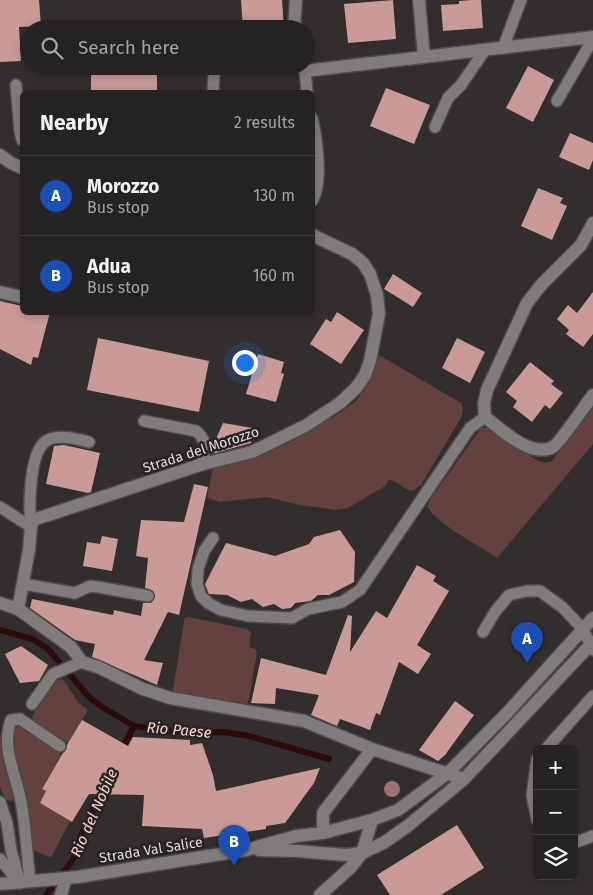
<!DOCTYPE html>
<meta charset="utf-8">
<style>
body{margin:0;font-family:"Fira Sans",sans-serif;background:#312f2f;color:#f1f3f6}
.controls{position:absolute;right:15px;bottom:15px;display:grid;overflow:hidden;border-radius:8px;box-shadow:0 2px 8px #0003}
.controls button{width:45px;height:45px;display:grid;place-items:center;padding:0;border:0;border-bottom:1px solid #423f40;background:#252222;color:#f1f3f6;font:25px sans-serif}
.you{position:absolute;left:244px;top:362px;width:18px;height:18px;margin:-12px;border:4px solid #fff;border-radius:50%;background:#1a73e8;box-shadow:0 0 0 8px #1a73e833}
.badge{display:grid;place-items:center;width:32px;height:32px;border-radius:50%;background:#d93025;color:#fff;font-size:16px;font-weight:700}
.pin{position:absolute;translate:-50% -41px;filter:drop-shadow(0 1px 2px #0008)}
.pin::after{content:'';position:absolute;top:26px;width:18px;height:15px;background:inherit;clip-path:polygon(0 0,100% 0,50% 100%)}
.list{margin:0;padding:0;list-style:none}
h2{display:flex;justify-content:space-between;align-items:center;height:65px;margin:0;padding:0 20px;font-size:21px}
h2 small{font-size:16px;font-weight:400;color:#a3a4a5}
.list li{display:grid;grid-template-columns:32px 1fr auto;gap:15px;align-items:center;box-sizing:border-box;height:80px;padding:0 20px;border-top:1px solid #423f40}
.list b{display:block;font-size:19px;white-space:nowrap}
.list p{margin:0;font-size:16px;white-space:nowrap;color:#a3a4a5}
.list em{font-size:16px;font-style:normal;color:#a3a4a5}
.icon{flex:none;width:28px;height:28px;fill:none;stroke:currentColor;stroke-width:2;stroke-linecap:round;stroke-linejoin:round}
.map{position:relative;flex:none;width:593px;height:895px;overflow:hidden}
.search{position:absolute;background:#252222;box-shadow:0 2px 8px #0003;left:20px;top:20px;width:295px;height:55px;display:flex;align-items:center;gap:12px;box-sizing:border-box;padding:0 18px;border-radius:28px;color:#a3a4a5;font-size:19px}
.panel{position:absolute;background:#252222;box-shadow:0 2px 8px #0003;left:20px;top:90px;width:295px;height:225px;border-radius:8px}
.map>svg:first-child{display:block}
.green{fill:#62413e}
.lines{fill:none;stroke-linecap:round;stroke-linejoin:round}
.stream{stroke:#2d0b0a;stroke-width:6}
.building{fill:#c99a96}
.lane-casing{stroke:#4c4a4a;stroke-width:14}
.street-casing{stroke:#4c4a4a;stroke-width:15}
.secondary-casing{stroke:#4c4a4a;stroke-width:15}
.lane{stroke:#807c7c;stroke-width:11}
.street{stroke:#807c7c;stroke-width:12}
.secondary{stroke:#807c7c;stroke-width:12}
.tree{fill:#9b726e}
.labels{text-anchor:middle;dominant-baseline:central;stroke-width:5;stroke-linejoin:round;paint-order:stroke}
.street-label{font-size:14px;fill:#dfdddd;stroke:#272423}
.water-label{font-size:15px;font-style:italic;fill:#fed1cc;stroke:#272423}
</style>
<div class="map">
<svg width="593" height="895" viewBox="0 0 593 895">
<rect width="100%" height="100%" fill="#312e2d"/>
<g class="green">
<path d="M379 355 461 403 463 408 462 416 421 485 412 491C403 489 398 481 389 480L385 486 348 508 335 510 295 504 267 497 220 502 208 498C207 493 212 470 215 465L286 444 341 412 356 401 369 383Z"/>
<path d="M593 408V444L497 558C477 544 440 526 427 507L431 498 481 428H489L535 459 544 463 552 461Z"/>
<polygon points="188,617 247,629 251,632 249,647 255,649 257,652 249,699 247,704 175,692 173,690 184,621 185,618"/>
<path d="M61 679 64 681 78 702 88 710 69 743 34 722 32 717C39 705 46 684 61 679Z"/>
<polygon points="15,726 19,726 62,755 42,789 46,791 40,803 70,821 52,856 49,857 31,849 15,770 12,729"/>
<polygon points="0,732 4,766 14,797 12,801 6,800 0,787"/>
</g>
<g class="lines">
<g class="stream">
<polyline points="0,630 32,639 47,648 89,697 102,707 134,726 189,733 224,732 249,736 329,759"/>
<polyline points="121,751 134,726"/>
<polyline points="46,895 73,860 77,850 81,835 104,787"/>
</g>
</g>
<g class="building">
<polygon points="0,0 39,0 41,26 19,27 21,61 0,62"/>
<polygon points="241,0 282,0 284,29 243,29"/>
<polygon points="393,0 396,39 348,43 344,4"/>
<polygon points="471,0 481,0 483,28 443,31 441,5 459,4 459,1"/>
<rect x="91" y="66" width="66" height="26"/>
<polygon points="528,66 554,80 533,122 506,108"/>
<polygon points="386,88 430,105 414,144 370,126"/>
<polygon points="570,133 593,143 593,160 589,170 559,157"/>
<polygon points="538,188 563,198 560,203 567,206 552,240 521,226"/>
<polygon points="393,274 422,293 413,307 384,289"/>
<polygon points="593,292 593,334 583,347 566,334 569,330 557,319 568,305 577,313"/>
<polygon points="0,301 22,306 22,312 50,312 38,358 33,357 31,365 0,349"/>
<polygon points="337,312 364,330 341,364 310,344 326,319 331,322"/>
<polygon points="98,338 209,361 199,412 87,390"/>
<polygon points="457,338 485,352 470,383 442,368"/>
<polygon points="258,354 284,362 281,373 284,374 276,402 246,394"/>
<polygon points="530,362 554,381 551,384 563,393 550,409 545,405 532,422 513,407 517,401 506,392"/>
<polygon points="223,423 253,428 251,443 212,454 212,448"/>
<polygon points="64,445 100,453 91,492 88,493 46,484 54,446"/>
<polygon points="194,484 208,487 179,615 168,612 144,660 163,663 157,685 92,657 95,644 75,640 30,608 32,599 113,615 114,610 141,616 143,603 151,603 155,597 153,591 145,588 148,558 136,556 141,520 184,522"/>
<polygon points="340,530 355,552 354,582 329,595 318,595 311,601 295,603 291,608 282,609 274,604 263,607 252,599 241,602 227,595 209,594 208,592 205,584 226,543 275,556 309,544 314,537"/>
<polygon points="102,536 118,539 112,571 83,566 87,542 100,544"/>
<polygon points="417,565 436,576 433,581 449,591 417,645 431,654 418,674 399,662 380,715 376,713 370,730 340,719 337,726 311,715 319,695 276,688 275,704 251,703 261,658 326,675 348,615 352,616 350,652 376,611 387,618"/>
<polygon points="21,646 48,665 39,681 20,683 5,654"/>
<polygon points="455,701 474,715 445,755 438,761 419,750"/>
<polygon points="82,720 128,746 133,737 190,740 190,745 202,743 213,775 216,791 320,768 314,783 285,823 266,826 266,829 204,838 202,829 142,826 144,795 89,794 72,822 40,803 46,791 42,789 63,753 66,750 67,745"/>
<polygon points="457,825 484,868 441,895 390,895 377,875"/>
</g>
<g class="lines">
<defs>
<g id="lane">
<polyline points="503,48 521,0"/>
<polyline points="305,71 307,92"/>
<polyline points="16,85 20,131 22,140"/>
<polyline points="213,92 214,74"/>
<polyline points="557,101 593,39"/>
<path d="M312 118C317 138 323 184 312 201"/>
<polyline points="435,127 448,98 461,85 485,50"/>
<path d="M144 421 196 431C208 440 204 451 203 464"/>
<polyline points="0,507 31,527"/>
<path d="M31 527C29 509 28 446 50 439 62 435 77 439 89 442"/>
<polyline points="213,538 204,551 198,569 197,584 201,596 208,603 221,610 248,616 292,618 308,609 342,602 360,590 470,428 485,417"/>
<polyline points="23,584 75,593 90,586 98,587 148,596"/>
<polyline points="483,632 495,612 509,595 527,591 540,591 562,607 583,629 593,650"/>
<polyline points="32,704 53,674 82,662"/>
<polyline points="546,749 593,696"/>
<polyline points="537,759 532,795 537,820"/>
<polyline points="0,802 7,823 11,850 20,883"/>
<polyline points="574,843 593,836"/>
<polyline points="0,859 17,880"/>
<path d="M30 881C27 856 26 832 22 807 18 777 0 750 11 720L20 719 60 746"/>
</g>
<g id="street">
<polyline points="419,0 424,57"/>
<polyline points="294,29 296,0"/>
<polyline points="301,66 305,71 593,37"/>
<polyline points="0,155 11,163 22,168"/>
<path d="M593 223 581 245 542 284 527 303 487 390 484 403 485 417C501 429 531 459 553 447 559 444 586 404 593 395"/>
<polyline points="312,235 352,254 363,263 370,274 377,295 379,314 370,361 365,375 356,388 340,403 305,426 252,452 203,464 33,520 31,527 29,550 18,609 71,647 82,662 98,667 143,689 170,698 304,721 372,749 464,779"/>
<polyline points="0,292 22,297"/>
<polyline points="0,603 18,609"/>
<polyline points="323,833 323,813 372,749"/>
<polyline points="61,895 66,878"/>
<polyline points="320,895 351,867 362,853 372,820"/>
</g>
<g id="secondary">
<polyline points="259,850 297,851 346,855 362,853 385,842 409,825 464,779 593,642"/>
<polyline points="0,884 78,877 246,850 296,836 323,833 372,820 398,810 448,773 507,713 593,618"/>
</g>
</defs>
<use href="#lane" class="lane-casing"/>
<use href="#street" class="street-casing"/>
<use href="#secondary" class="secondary-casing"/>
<use href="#lane" class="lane"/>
<use href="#street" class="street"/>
<use href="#secondary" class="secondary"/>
</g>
<circle class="tree" cx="392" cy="789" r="8"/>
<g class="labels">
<g class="street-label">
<text transform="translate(201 450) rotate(-18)">Strada del Morozzo</text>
<text transform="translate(151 850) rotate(-9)">Strada Val Salice</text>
</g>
<g class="water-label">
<text transform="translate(179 730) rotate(5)">Rio Paese</text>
<text transform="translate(94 813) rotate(-66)">Rio del Nobile</text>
</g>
</g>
</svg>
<div class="controls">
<button>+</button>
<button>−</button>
<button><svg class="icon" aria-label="layers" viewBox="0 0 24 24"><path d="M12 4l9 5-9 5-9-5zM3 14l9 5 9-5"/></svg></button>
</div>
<div class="you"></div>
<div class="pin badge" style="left:527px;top:663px;background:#1a4fb4">A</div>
<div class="pin badge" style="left:234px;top:866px;background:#1a4fb4">B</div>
<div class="search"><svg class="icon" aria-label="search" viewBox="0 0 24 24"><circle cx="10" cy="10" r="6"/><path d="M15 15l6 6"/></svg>Search here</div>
<section class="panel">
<h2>Nearby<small>2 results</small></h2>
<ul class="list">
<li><span class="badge" style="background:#1a4fb4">A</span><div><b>Morozzo</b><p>Bus stop</p></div><em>130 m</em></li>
<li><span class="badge" style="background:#1a4fb4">B</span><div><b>Adua</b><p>Bus stop</p></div><em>160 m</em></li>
</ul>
</section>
</div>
